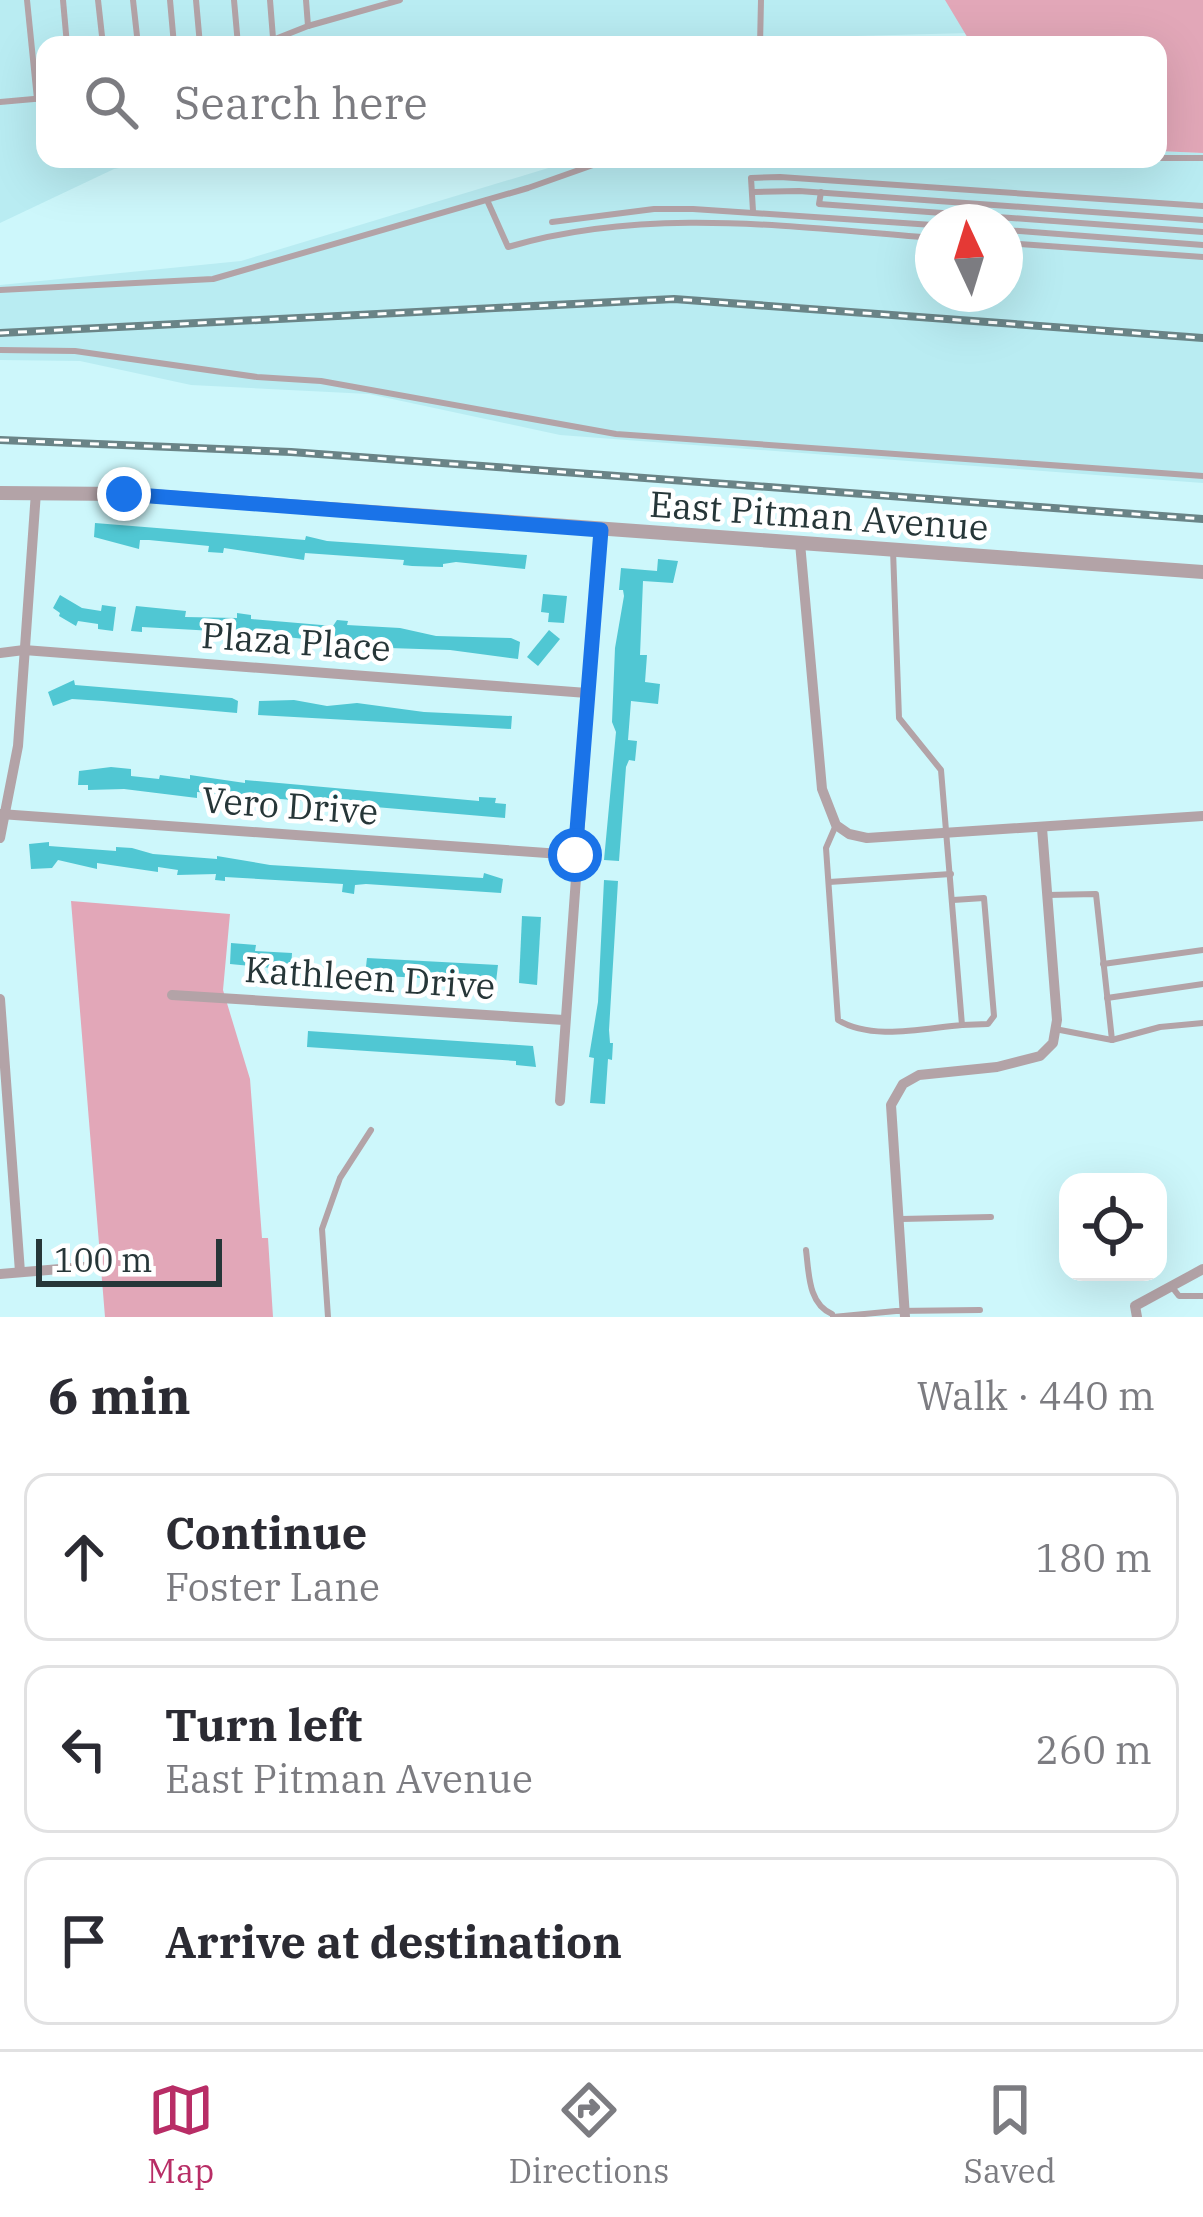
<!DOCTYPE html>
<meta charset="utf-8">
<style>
body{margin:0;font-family:"IBM Plex Serif",serif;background:#f7f7f7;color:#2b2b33}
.controls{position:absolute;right:36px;bottom:36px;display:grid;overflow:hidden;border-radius:24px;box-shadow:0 12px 48px #0002}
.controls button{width:108px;height:108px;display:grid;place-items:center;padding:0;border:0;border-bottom:3px solid #e1e1e2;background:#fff;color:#2b2b33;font:60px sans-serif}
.compass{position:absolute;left:915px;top:204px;width:108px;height:108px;border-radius:50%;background:#fff;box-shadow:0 12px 48px #0002;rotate:356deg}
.scale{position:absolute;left:36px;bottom:30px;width:186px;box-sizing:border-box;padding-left:12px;border:6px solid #263638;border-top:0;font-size:33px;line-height:42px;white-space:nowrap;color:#263638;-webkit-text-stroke:9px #fff;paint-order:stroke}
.stop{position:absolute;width:36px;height:36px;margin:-27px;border:9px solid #1a73e8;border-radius:50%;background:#fff}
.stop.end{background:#1a73e8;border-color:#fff;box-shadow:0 3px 12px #0008}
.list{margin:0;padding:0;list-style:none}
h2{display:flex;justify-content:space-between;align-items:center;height:156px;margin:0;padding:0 48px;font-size:51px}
h2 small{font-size:39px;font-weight:400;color:#7c7c81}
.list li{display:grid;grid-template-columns:78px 1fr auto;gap:36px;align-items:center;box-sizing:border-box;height:168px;margin:0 24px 24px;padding:0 24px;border:3px solid #e1e1e2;border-radius:24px}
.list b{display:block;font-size:45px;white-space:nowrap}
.list p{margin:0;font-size:39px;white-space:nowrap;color:#7c7c81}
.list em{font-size:39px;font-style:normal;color:#7c7c81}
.icon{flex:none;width:66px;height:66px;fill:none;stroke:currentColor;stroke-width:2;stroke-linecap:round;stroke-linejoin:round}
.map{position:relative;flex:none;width:1203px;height:1317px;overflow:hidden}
.search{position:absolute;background:#fff;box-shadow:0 12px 48px #0002;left:36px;right:36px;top:36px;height:132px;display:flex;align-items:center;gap:30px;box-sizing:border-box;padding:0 42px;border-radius:24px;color:#7c7c81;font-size:45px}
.sheet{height:732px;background:#fff}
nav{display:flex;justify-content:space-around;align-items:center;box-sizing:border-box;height:168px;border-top:3px solid #e1e1e2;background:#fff;font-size:33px;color:#7c7c81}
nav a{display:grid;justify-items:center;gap:6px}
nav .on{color:#b82d66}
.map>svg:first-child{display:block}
.built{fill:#b9ecf2;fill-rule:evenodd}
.green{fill:#e2a7b8}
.building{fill:#50c7d3}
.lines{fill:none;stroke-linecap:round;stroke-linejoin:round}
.service{stroke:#b3a3a7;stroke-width:6}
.minor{stroke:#b3a3a7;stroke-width:10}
.tertiary{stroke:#b3a3a7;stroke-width:14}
.rail-casing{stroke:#6a8487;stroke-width:8}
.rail{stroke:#fff;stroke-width:3;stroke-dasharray:9;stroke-linecap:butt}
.route{stroke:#1a73e8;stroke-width:15}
.labels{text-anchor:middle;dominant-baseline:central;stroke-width:9;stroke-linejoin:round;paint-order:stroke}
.street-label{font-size:36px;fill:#263638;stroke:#fff}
</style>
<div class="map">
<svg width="1203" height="1317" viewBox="0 0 1203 1317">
<rect width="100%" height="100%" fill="#cdf7fb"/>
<g class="built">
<polygon points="0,0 1203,0 1203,47 1006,32 782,38 747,45 45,45 45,159 165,159 114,169 0,223"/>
<path d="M1158 151 1203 153V483L560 435 369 394 191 385 80 361 0 360V285L241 261 578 159H1158ZM933 222H1005V294H933Z"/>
</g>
<g class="green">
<polygon points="945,0 1203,0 1203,153 1158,151 1158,45 972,45"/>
<polygon points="71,901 230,914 223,990 250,1079 262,1238 268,1238 273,1317 105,1317"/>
</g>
<g class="building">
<polygon points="95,523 305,540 306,536 327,541 527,555 525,569 456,562 443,564 443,567 412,566 403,565 404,560 305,553 304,560 224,548 223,553 208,552 209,546 149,540 140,540 139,549 94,537"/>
<polygon points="658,559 678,561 673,583 643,581 640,655 647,655 645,682 660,684 658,704 631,701 628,740 637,741 635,761 629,760 626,767 619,861 604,860 616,732 612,722 615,648 624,596 623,590 619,590 621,568 657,571"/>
<polygon points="543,594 567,596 564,623 548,622 549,613 541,612"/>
<polygon points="60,595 82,608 101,611 102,605 116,607 113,631 98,629 98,624 78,621 76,626 59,616 60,613 53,608"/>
<polygon points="136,606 186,611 185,617 237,618 237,613 251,615 251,619 333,626 337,620 348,621 347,625 400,628 436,636 511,638 520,642 518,659 450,650 389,648 389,644 342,639 341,643 249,633 243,638 232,637 232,632 142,627 142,632 131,631"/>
<polygon points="549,630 560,639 538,666 527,657"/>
<polygon points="74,680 75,685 232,698 238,701 237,713 103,701 72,699 53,706 48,692"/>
<polygon points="294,700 327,706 357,703 424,712 512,716 511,729 258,715 259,701"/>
<polygon points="111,767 131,769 131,776 159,779 160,775 190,779 190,775 245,783 245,780 479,801 479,797 496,798 495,803 506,804 505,818 197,792 197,798 124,789 88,790 88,785 78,785 79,771"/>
<polygon points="49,842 49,846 116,851 116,847 132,848 153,854 217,859 217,856 270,865 483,878 484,873 503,879 501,893 366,884 355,885 354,894 342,892 343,884 225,877 225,881 215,880 216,874 177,875 178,870 158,867 158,872 97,863 97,869 58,860 52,868 31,869 29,844"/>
<polygon points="604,880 618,881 609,1030 610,1043 613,1043 612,1060 608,1059 605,1104 590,1103 594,1058 589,1057 598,1002"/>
<polygon points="522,916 541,917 537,985 519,983"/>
<polygon points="231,943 256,945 255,951 292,953 291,970 230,964"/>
<polygon points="367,958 498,965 496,982 365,975"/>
<polygon points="308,1031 533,1046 536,1067 516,1065 516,1061 307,1047"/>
</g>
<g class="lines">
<g class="service">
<polyline points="27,0 37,99"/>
<polyline points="63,0 67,45"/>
<polyline points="98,0 103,45"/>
<polyline points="133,0 138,45"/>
<polyline points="170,0 174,45"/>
<polyline points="196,0 200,45"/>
<polyline points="234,0 238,45"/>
<polyline points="270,0 273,38"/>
<polyline points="306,0 308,26"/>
<polyline points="260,45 308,26 400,0"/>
<polyline points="760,45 761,0"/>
<polyline points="0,102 45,98"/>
<polyline points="1158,158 1203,158"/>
<polyline points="754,192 799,191 1203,220"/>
<polyline points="821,192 819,204 1203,232"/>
<path d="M487 200 508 247C647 206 791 227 933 238"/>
<polyline points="753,211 751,178 780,177 1203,206"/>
<polyline points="552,222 654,209 693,209 933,225"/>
<polyline points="1005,230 1203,245"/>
<polyline points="1005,243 1203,257"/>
<polyline points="0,290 213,279 528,188 610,159"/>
<polyline points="0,350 75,351 257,377 321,381 616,434 1203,476"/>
<path d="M836 825 826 848 838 1020C872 1041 924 1028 962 1025L941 770 899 718 893 550"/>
<polyline points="829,882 951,874"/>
<polyline points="1047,895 1096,894 1112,1040"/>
<polyline points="953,900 984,898 994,1016 988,1024 962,1025"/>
<polyline points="1103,964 1203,950"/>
<polyline points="1107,998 1203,984"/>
<polyline points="1055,1029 1112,1040 1160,1027 1203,1023"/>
<polyline points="901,1219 991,1217"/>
<path d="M806 1250C809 1273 808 1304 832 1314"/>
<polyline points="1172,1287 1179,1296 1203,1296"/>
<polyline points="328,1317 322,1229 340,1178 371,1130"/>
<polyline points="833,1317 896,1311 980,1310"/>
</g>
<g class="minor">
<polyline points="800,543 822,789 836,825 849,834 867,838 1203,816"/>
<polyline points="0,653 24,650 587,693"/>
<polyline points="0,814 575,855"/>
<polyline points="0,838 18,746 36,492"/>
<polyline points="172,995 564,1020"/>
<polyline points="0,999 20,1272"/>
<polyline points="560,1101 601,530"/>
<polyline points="0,1274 96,1266"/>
<polyline points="905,1317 891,1105 903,1084 919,1075 997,1067 1040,1056 1053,1043 1057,1020 1042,828"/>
<polyline points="1137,1317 1135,1306 1203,1269"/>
</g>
<polyline class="tertiary" points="0,493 124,494 1203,572"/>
<defs>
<g id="rail">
<polyline points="0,333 674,299 1203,338"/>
<polyline points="0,440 291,452 1203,519"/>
</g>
</defs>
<use href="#rail" class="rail-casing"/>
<use href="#rail" class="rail"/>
</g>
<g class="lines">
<polyline class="route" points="124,494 601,530 575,855"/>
</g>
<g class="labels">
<g class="street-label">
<text transform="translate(819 515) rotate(4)">East Pitman Avenue</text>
<text transform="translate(296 641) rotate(4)">Plaza Place</text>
<text transform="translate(290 805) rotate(4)">Vero Drive</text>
<text transform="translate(370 977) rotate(4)">Kathleen Drive</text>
</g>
</g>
</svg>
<div class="controls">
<button><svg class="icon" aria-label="locate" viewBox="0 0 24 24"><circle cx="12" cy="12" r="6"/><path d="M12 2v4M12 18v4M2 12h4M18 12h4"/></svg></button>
</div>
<svg class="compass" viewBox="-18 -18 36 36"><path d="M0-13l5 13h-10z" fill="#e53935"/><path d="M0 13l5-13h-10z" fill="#7c7c81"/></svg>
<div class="scale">100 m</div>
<div class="stop" style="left:575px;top:855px"></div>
<div class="stop end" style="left:124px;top:494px"></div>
<div class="search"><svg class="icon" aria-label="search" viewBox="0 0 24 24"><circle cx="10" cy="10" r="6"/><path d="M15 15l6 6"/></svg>Search here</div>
</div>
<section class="sheet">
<h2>6 min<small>Walk · 440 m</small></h2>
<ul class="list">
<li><svg class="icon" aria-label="ahead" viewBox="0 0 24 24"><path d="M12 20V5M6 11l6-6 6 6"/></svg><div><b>Continue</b><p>Foster Lane</p></div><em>180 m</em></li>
<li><svg class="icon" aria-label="left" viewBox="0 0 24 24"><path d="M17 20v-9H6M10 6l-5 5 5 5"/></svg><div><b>Turn left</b><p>East Pitman Avenue</p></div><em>260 m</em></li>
<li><svg class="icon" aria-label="arrive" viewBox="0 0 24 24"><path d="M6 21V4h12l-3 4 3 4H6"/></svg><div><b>Arrive at destination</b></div></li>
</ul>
</section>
<nav>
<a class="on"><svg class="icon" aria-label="map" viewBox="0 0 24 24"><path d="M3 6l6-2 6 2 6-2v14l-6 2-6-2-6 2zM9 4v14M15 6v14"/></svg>Map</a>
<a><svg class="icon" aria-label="directions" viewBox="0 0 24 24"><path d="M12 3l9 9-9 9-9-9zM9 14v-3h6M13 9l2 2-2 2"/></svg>Directions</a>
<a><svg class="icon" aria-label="saved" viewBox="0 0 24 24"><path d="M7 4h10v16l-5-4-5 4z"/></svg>Saved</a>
</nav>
